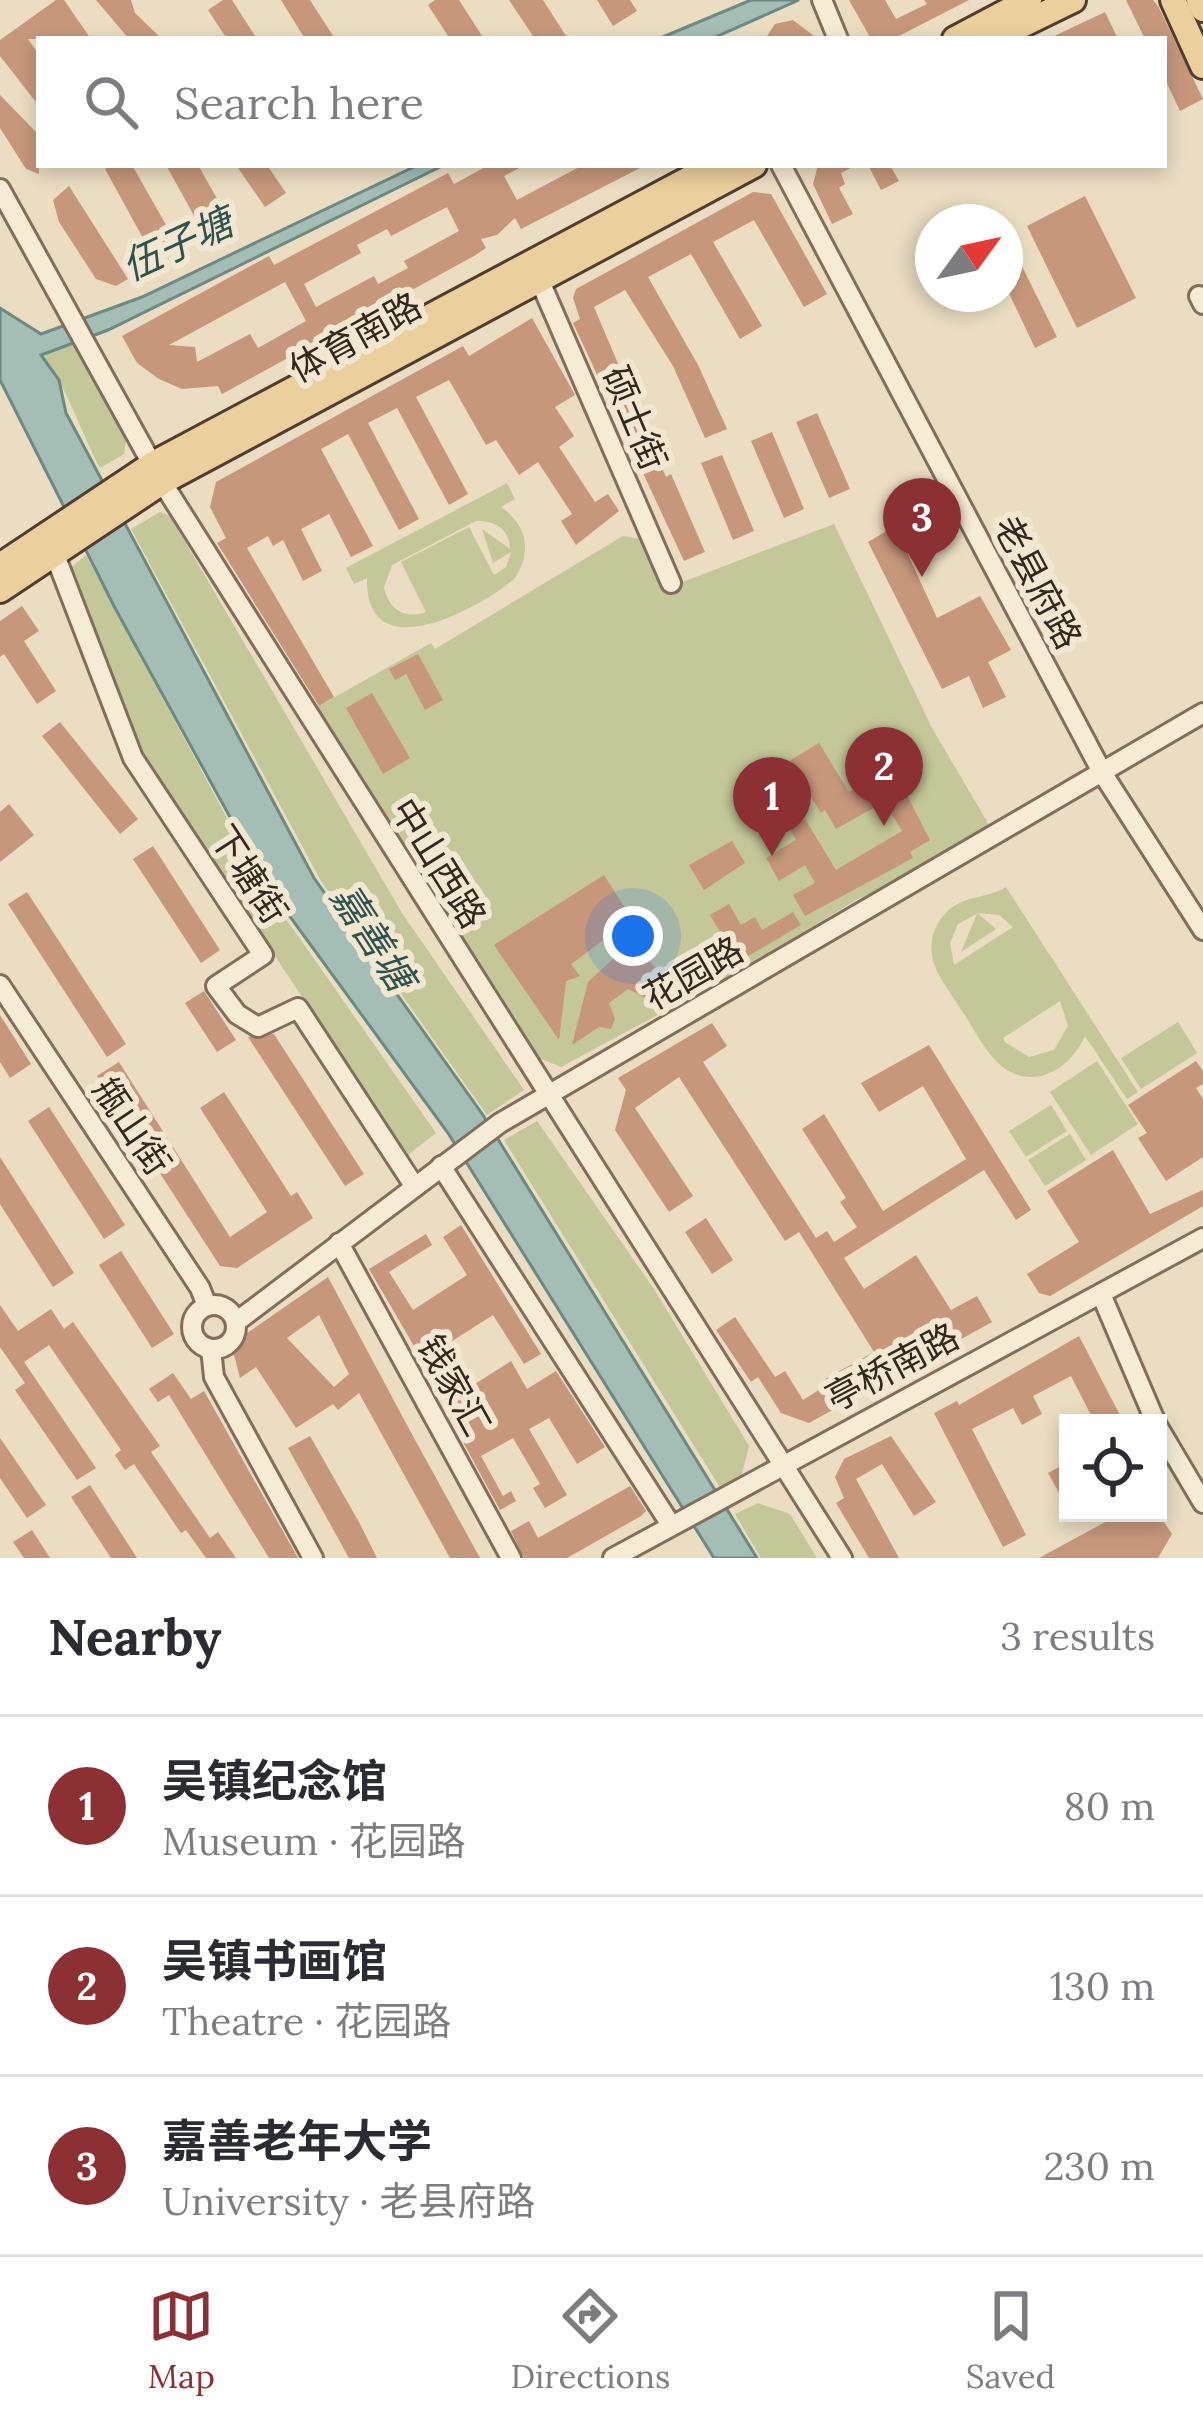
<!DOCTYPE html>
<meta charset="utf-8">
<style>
body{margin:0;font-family:Lora,"Noto Sans SC",serif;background:#f2f2f3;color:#2b2b33}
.controls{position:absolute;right:36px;bottom:36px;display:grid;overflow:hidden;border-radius:0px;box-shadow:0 6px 18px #0003}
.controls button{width:108px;height:108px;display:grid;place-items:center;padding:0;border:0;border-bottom:3px solid #e1e1e2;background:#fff;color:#2b2b33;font:60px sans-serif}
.compass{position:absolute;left:915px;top:204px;width:108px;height:108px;border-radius:50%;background:#fff;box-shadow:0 6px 18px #0003;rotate:57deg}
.you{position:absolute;left:633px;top:936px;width:42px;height:42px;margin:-30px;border:9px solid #fff;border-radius:50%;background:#1a73e8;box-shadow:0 0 0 18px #1a73e833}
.badge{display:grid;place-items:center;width:78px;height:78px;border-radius:50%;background:#8d3034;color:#fff;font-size:39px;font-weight:700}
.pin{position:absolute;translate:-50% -99px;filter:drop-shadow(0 3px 6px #0008)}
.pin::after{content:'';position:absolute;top:63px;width:42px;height:36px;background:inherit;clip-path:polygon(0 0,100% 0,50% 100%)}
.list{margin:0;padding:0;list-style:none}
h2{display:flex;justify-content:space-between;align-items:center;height:156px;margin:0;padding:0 48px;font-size:51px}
h2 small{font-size:39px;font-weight:400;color:#7c7c81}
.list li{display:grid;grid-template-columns:78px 1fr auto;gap:36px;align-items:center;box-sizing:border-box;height:180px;padding:0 48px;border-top:3px solid #e1e1e2}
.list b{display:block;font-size:45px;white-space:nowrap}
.list p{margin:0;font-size:39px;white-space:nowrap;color:#7c7c81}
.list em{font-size:39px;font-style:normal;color:#7c7c81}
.icon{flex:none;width:66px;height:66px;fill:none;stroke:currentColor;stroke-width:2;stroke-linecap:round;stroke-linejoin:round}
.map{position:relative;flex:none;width:1203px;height:1558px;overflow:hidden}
.search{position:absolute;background:#fff;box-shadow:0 6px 18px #0003;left:36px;right:36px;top:36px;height:132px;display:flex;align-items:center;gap:30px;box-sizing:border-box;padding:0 42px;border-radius:0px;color:#7c7c81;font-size:45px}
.sheet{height:696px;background:#fff}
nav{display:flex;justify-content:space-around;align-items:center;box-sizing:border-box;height:168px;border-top:3px solid #e1e1e2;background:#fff;font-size:33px;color:#7c7c81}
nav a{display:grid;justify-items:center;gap:6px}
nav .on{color:#8d3034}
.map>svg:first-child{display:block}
.green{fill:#c4c797;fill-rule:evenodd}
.water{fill:#a4bdb5;stroke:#6c8a82;stroke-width:3}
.building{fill:#c6977b;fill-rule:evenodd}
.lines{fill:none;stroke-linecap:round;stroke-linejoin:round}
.minor-casing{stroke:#836e5b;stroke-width:24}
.major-casing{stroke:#513d2f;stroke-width:30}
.minor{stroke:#f6ebd5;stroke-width:18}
.major{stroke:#ebcf9c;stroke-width:24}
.labels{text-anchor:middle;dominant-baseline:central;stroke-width:12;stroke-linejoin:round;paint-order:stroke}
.street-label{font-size:36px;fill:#34281e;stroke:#f2e7d1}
.water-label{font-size:39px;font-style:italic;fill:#2e524e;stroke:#f2e7d1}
</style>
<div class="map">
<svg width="1203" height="1558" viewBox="0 0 1203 1558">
<rect width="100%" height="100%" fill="#eaddc2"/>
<g class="green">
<path d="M71 341 126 440 124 454 100 468C80 431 68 387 42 356Z"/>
<path d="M507 483 515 499 501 507C527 525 533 552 514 579 479 609 365 671 367 578L354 584 346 568ZM476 521C495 520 510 530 510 549L482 529 493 563 511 552 506 567 494 575 469 527 401 562 426 612C405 620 388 609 384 587L392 565Z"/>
<polygon points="160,512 170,516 402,913 524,1090 487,1115 321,881 131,529"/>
<polygon points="834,524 932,728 992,830 868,900 861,897 739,971 561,1067 525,1052 310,711 431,643 435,649 623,536 640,539 661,587 667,588"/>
<polygon points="86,555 265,889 436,1133 408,1155 139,753 69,569"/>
<path d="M1006 887 1138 1092 1127 1099 1085 1036C1070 1070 1030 1094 997 1062 982 1047 972 1025 960 1008 951 993 937 977 933 960 929 944 933 928 943 916 961 894 988 899 1006 887ZM977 913 999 915 1013 927 954 965 950 943 958 924 977 914 961 952 996 929ZM1060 1001 1068 1026 1054 1050 1029 1057 1005 1042 1003 1038Z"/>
<polygon points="1178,1022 1197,1053 1141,1089 1121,1058"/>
<polygon points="1097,1061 1138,1124 1091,1155 1050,1092"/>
<polygon points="1051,1105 1067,1131 1026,1157 1009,1131"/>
<polygon points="537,1121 654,1289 749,1446 741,1477 721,1489 504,1140"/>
<polygon points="1070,1134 1086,1160 1045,1186 1028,1160"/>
<polygon points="758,1503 790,1514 817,1558 761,1558 735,1514"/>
</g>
<g class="water">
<polygon points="751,0 799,0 711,39 658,39"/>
<polygon points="418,165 444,165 108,330 41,355 59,380 66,413 314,878 483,1115 757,1558 714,1558 448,1133 269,888 115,608 0,380 0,308 41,334 142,297"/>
</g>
<g class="building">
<polygon points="56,0 64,0 91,39 28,39 39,55 39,106 0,56 0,40"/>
<polygon points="96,0 131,0 135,13 162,39 129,39"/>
<polygon points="223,0 232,0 257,39 227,39 208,10"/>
<polygon points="281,0 310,0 335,39 305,39"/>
<polygon points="435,0 459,0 484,39 450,39 428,5"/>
<polygon points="509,0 543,0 568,39 535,39"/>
<polygon points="597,0 630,0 637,11 613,26"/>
<polygon points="849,0 885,0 896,19 927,4 924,0 969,0 893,39 871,39"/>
<polygon points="1126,0 1153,0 1158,6 1203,99 1180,111 1164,77 1164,39 1145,39"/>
<polygon points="1105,12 1118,39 1048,39"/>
<polygon points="793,20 818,39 765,39 775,24"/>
<polygon points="0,95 39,135 39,174 26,169 0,128"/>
<polygon points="113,165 132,165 178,246 154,258 105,169"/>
<polygon points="166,165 198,165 233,227 208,241"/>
<polygon points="236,165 267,165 286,193 265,207"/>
<path d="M489 165H525L504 176 517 200 583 165H646L521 229 515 218 497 235 481 239 486 248 474 256 222 394 218 386 182 389 159 379 137 363 122 336 269 256 274 265 448 173 454 184ZM447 207 459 231 404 261 408 268 378 284 374 276 316 307 304 284 361 253 357 245 387 229 391 236ZM285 282 306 321 258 348 250 334 197 362 195 347 169 345Z"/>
<polygon points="818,165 856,165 841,173 845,184 839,188 853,214 832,224 813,184"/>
<polygon points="868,165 890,165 899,181 881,190"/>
<polygon points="69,186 128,279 116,286 96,279 59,222 53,200"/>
<polygon points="753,192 771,194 827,294 804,307 754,220 713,242 762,326 740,339 691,254 648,277 698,365 727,429 705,438 673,366 625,290 594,307 666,477 671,474 705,552 684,561 573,323 580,319 573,298 576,289"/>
<polygon points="1085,196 1136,298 1077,328 1027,226"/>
<polygon points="1005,232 1057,337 1035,348 1005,285"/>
<polygon points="532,318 575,395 555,407 574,436 559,447 595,502 608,494 619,511 576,545 561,521 572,514 538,462 519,475 496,440 486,445 449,380 416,397 468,494 449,505 397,408 368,423 419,519 399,530 348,434 321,449 373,546 351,557 329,514 301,529 322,571 303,581 283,540 273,546 268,536 247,548 334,697 319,706 217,543 226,538 210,507 216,482 463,346 469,356"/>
<polygon points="817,413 850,489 829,498 796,422"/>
<polygon points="772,432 804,509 784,518 751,441"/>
<polygon points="722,455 754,531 733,540 701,463"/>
<polygon points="895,526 937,618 980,596 1011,650 988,662 1006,697 983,708 969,676 942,689 868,542"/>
<polygon points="22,606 39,631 24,641 56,691 37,704 4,654 0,657 0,621"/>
<polygon points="418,654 443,700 425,710 406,674 395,680 389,669"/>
<polygon points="372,693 410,758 383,774 346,708"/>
<polygon points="60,722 138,819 120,834 42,736"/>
<polygon points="819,743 849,792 874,777 879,785 896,774 930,840 910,852 913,858 805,916 793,895 815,883 805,865 779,881 766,858 796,840 789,828 805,819 836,870 902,831 884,802 836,829 825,810 821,813 789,761"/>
<polygon points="9,804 34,835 0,862 0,812"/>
<polygon points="732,841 745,863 704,890 689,865"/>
<polygon points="153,846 220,950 201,963 133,859"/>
<polygon points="604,875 632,919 571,964 580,976 566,981 559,1040 494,945"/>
<polygon points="27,892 126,1044 107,1057 8,904"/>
<polygon points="729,904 741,925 755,917 762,930 793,912 801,925 738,962 710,915"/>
<polygon points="632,943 655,949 650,963 670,979 673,991 649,1000 628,989 609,1003 615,1019 611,1029 599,1027 572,1045 588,982 616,956 630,955"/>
<polygon points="204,991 236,1040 217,1052 185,1003"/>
<polygon points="0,1015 31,1064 10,1078 0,1062"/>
<polygon points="712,1023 727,1046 703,1062 816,1238 827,1231 834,1242 857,1227 840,1202 846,1198 802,1129 824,1114 883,1211 966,1159 923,1086 879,1112 861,1083 929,1045 1031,1210 1016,1220 984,1170 844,1258 864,1289 916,1255 951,1310 977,1296 992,1322 809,1423 781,1413 758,1377 751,1382 716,1330 735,1317 775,1377 785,1371 803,1400 828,1384 825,1379 874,1352 799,1232 785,1241 679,1077 635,1108 693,1196 669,1212 615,1130 626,1090 618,1078"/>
<polygon points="274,1034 364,1174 345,1186 248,1037"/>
<polygon points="1196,1061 1203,1071 1203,1084 1196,1088 1203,1099 1203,1157 1166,1181 1138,1138 1147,1133 1128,1105"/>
<polygon points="119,1062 230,1237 267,1212 200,1108 224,1092 291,1196 297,1192 313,1218 237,1268 220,1266 97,1076"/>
<polygon points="49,1107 125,1225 104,1239 28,1121"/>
<polygon points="1113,1150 1150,1214 1203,1190 1203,1206 1050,1296 1039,1293 1027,1274 1079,1242 1047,1191"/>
<polygon points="0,1157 74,1273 53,1287 0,1204"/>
<polygon points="706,1218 733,1260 712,1274 685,1232"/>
<polygon points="461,1225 541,1354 524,1364 493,1315 438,1350 464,1391 511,1361 527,1389 556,1371 605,1447 577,1464 549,1418 529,1429 567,1495 545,1508 533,1488 540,1484 513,1438 481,1456 503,1496 511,1491 516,1501 500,1510 450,1418 455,1416 369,1269 426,1234 432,1245 389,1272 413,1310 467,1275 443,1237"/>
<polygon points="121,1251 174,1334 152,1348 99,1265"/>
<path d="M328 1277 408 1427 480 1558H450L359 1393 338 1410 333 1404 296 1428 256 1367 240 1378 234 1355 243 1336ZM319 1315 349 1374 334 1387 287 1338Z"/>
<polygon points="0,1305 18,1331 51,1309 64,1329 73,1322 160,1446 151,1452 210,1538 218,1532 236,1558 206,1558 186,1530 181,1533 134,1464 125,1470 115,1455 121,1450 49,1345 24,1362 96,1468 77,1480 15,1390 25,1383 0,1347"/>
<polygon points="1079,1336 1124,1423 1095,1423 1071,1376 1033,1396 1042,1414 1022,1425 1013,1408 972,1429 1026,1535 1003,1547 934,1413 957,1401 959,1405"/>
<polygon points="173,1373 191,1399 204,1391 298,1558 269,1558 169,1395 158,1402 149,1389"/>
<polygon points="310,1436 360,1524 377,1558 349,1558 288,1448"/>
<polygon points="891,1436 936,1502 914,1516 882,1464 856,1479 899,1558 869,1558 836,1503 844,1498 835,1477 844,1459"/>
<polygon points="0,1438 46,1505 27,1518 0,1478"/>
<polygon points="1068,1462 1068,1509 1048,1473"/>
<polygon points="90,1485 137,1558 111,1558 71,1497"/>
<polygon points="630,1486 646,1511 641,1516 567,1558 524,1558 511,1531 529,1521 538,1538"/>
<polygon points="1122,1513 1158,1513 1172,1534 1158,1558 1039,1558"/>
<polygon points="32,1530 50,1558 24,1558 13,1542"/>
</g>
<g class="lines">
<defs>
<g id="minor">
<polyline points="822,0 838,39"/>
<polyline points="781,165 1103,774 1203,930"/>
<polyline points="0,189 162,482 842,1558"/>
<polyline points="539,279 671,583"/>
<polyline points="1199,296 1203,304"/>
<polyline points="55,555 133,758 263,955 216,986 237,1014 258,1027 298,1008 415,1187"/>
<polyline points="0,985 200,1288 207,1306"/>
<polyline points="441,1166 671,1525"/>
<polyline points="339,1243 511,1558"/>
<polyline points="1101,1294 1156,1423"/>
<circle cx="214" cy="1327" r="22"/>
<polyline points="236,1322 500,1123 1203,713"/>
<polyline points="211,1349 214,1377 313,1558"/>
<polyline points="1158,1427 1203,1503"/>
<polyline points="613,1558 1203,1238"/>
</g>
<g id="major">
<polyline points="1173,0 1203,66"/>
<polyline points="1199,0 1203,9"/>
<polyline points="955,39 1029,0"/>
<polyline points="993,39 1073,0"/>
<polyline points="0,566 153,464 715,165"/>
<polyline points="0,590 162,482 754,165"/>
</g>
</defs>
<use href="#minor" class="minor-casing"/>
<use href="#major" class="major-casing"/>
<use href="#minor" class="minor"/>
<use href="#major" class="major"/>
</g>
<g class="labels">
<g class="street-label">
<text transform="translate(355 337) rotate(-29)">体育南路</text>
<text transform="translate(635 418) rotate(67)">硕士街</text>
<text transform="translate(1038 582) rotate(62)">老县府路</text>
<text transform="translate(439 863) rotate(58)">中山西路</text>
<text transform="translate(249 874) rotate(57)">下塘街</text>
<text transform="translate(693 973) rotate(-30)">花园路</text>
<text transform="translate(132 1126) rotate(56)">甁山街</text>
<text transform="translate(892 1367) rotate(-28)">亭桥南路</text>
<text transform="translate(454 1385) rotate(61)">钱家汇</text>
</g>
<g class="water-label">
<text transform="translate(177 244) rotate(-25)">伍子塘</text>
<text transform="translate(373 937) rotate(57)">嘉善塘</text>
</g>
</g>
</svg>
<div class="controls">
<button><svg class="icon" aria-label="locate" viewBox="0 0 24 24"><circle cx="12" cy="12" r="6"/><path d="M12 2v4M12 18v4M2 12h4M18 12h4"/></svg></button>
</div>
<svg class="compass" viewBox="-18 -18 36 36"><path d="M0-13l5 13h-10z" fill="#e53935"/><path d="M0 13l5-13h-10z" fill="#7c7c81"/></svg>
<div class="you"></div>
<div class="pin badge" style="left:772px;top:856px">1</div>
<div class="pin badge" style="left:884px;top:826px">2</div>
<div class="pin badge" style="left:922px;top:577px">3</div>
<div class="search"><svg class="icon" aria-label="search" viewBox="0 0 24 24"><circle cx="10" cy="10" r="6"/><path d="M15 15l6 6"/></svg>Search here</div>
</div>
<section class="sheet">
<h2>Nearby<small>3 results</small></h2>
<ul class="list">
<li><span class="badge">1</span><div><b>吴镇纪念馆</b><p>Museum · 花园路</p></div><em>80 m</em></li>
<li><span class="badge">2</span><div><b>吴镇书画馆</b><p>Theatre · 花园路</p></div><em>130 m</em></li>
<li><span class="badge">3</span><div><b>嘉善老年大学</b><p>University · 老县府路</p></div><em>230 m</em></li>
</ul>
</section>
<nav>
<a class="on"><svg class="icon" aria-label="map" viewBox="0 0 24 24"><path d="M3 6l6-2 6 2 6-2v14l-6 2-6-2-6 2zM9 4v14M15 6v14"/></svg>Map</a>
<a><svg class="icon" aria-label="directions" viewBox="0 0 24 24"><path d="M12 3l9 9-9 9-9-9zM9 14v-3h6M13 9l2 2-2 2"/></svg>Directions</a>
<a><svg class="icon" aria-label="saved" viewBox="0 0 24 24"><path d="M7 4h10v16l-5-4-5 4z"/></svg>Saved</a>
</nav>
